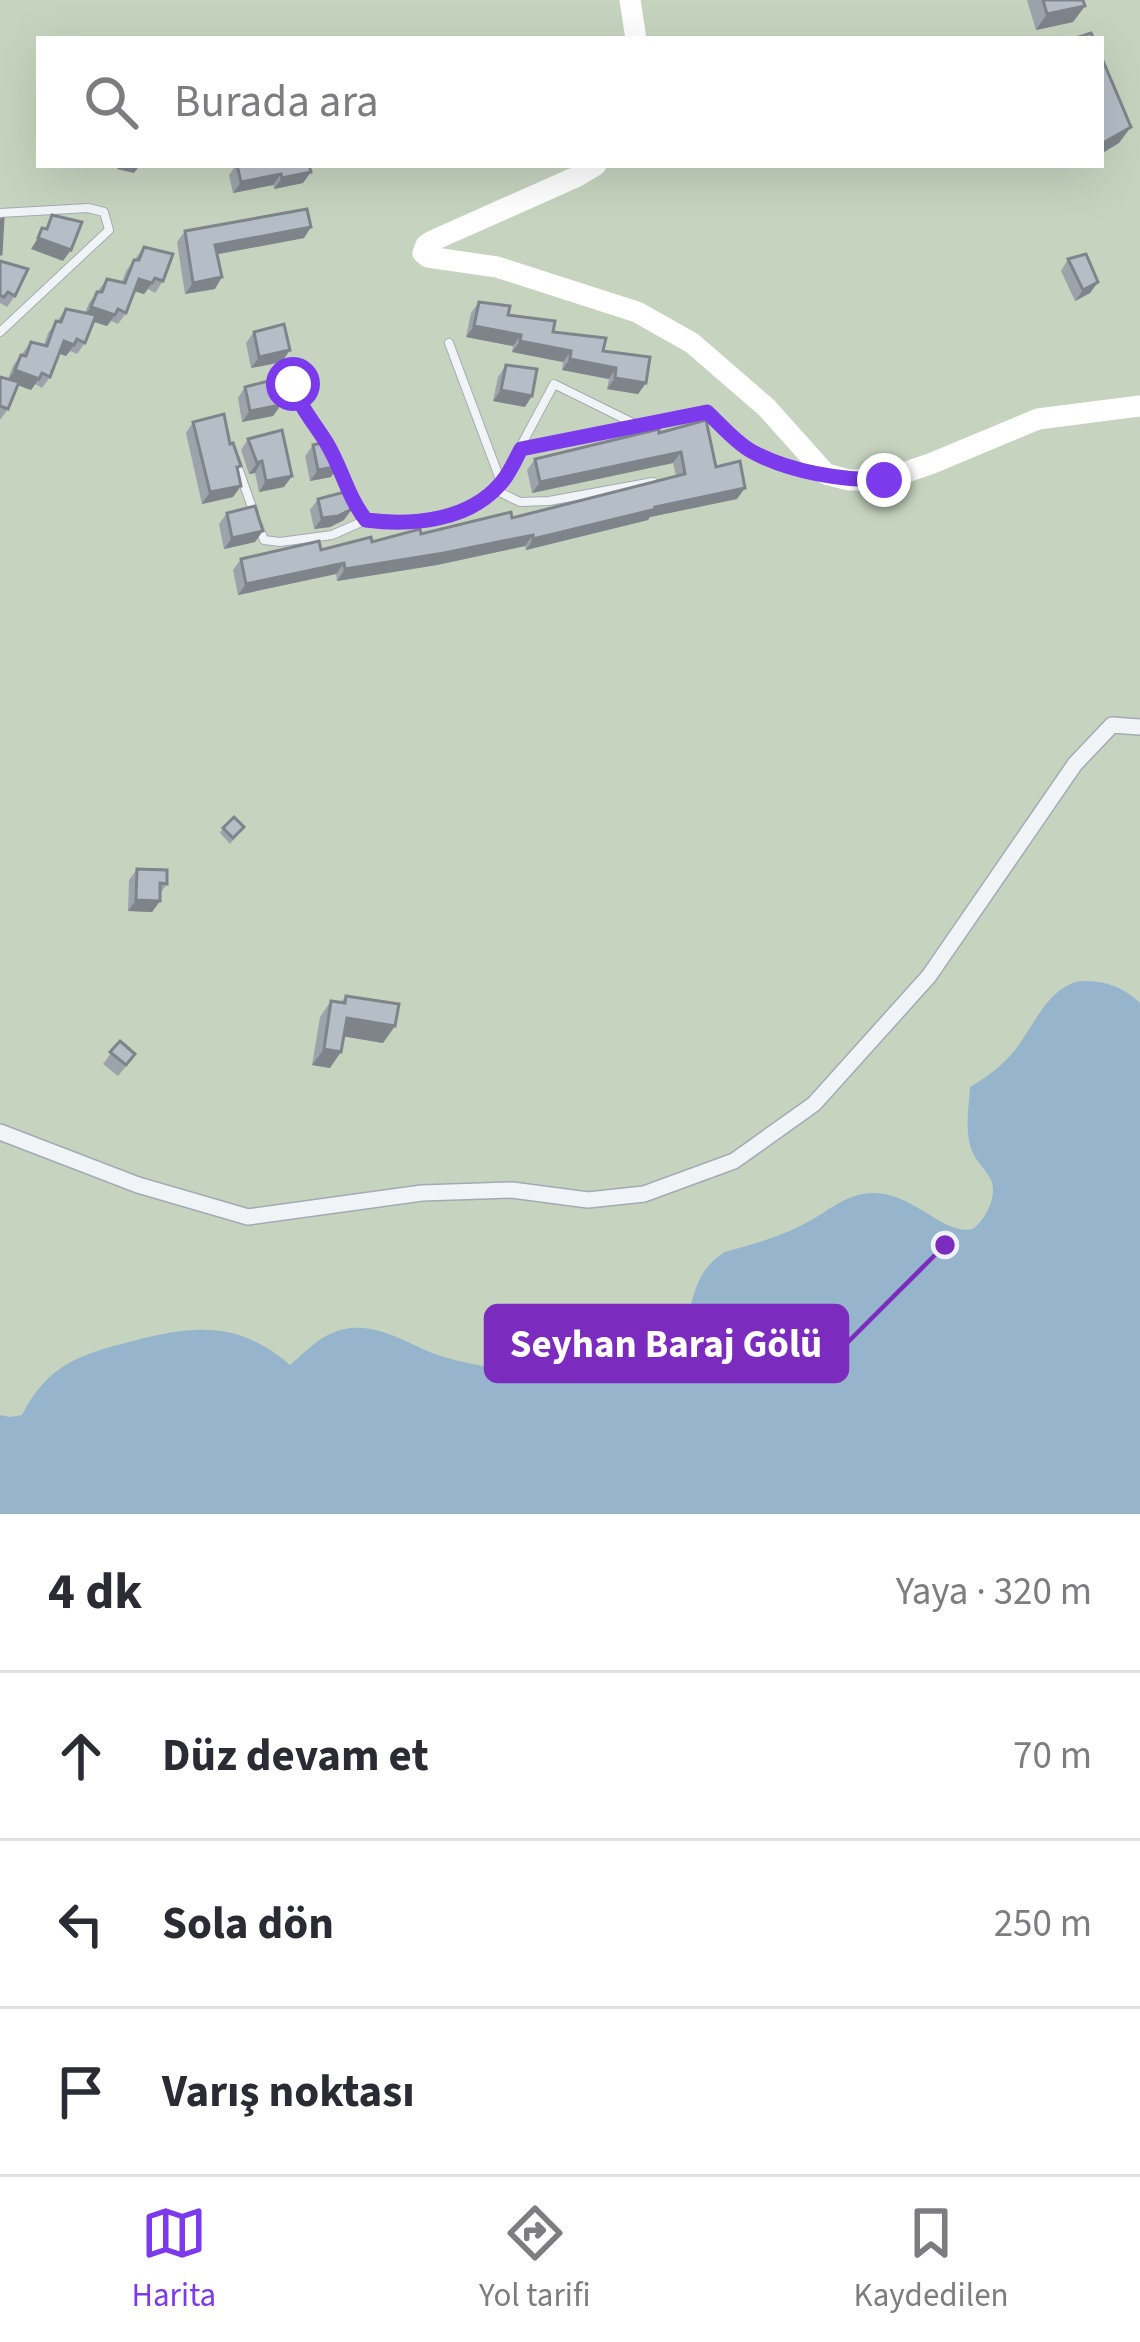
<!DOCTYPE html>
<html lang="tr">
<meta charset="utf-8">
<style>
body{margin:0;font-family:"Source Sans 3",sans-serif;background:#f2f2f3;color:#2b2b33}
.stop{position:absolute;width:36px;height:36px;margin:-27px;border:9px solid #7c3aed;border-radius:50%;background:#fff}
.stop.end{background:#7c3aed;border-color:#fff;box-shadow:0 3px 12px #0008}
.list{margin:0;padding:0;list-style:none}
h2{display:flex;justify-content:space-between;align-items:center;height:156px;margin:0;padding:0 48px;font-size:51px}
h2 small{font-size:39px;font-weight:400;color:#7c7c81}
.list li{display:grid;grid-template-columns:78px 1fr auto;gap:36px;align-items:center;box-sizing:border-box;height:168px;padding:0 48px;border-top:3px solid #e1e1e2}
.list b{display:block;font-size:45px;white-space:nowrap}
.list em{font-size:39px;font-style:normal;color:#7c7c81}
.icon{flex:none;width:66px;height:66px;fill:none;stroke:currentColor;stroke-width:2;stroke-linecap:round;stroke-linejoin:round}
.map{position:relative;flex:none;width:1140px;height:1514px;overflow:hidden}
.search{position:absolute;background:#fff;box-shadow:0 12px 48px #0002;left:36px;right:36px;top:36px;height:132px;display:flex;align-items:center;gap:30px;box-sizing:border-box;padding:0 42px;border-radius:0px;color:#7c7c81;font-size:45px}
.sheet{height:660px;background:#fff}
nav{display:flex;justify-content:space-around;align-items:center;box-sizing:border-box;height:168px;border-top:3px solid #e1e1e2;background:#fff;font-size:33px;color:#7c7c81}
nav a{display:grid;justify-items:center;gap:6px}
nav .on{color:#7c3aed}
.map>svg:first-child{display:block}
.green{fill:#c6d4bf;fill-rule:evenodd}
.water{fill:#96b5cc}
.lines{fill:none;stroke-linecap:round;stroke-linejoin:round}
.lane-casing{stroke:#a3aab3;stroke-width:10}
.street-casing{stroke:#a3aab3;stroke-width:18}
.lane{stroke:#f1f4f7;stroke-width:8}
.street{stroke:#f1f4f7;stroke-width:15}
.secondary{stroke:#fff;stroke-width:21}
.wall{fill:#9ca3aa}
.shaded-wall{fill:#7f848b}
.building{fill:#b5bdc6;stroke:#7f848b;stroke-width:3}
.route{stroke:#7c3aed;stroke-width:15}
.leader{fill:none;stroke:#7b2cbf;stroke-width:4.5}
.callout-dot{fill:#7b2cbf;stroke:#eef2f6;stroke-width:4.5}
.callout{fill:#7b2cbf;stroke:#7b2cbf;stroke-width:4.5}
.callout-label{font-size:39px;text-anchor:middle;font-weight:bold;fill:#fff}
</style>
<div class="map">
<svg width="1140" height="1514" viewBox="0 0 1140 1514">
<rect width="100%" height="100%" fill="#dee3e9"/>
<path class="green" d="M0 0H1140V1514H0ZM39 39H1101V165H39Z"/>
<path class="water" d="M1080 981C1103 980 1123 986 1140 1003V1514H0V1415L10 1417 22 1415C48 1364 81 1354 133 1341 195 1325 239 1321 290 1365 310 1348 324 1331 351 1328 383 1325 409 1345 438 1355 492 1373 584 1380 638 1361 712 1335 673 1284 725 1252 751 1245 779 1237 804 1224 826 1213 845 1194 871 1193 913 1191 943 1236 973 1229 986 1219 999 1194 990 1178 983 1165 974 1161 970 1145 965 1126 969 1106 970 1087 987 1077 1002 1066 1015 1050 1034 1026 1047 988 1080 981Z"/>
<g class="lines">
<defs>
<g id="lane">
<polyline points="0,213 88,208 104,212 109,230 0,332"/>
<polyline points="449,343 501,482"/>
<polyline points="296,365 293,384 299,406 328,445 352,502 366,520"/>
<polyline points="523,449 707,412 747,450 781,464 815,472"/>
<polyline points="235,459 254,513"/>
<polyline points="493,489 520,502 549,501 653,482"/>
<polyline points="259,527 264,540 280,542 332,535 366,520 394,524 441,519 480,500 501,483 554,384 639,426"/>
</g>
<polyline id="street" points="0,1132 138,1185 248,1217 422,1193 512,1190 588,1200 644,1194 734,1161 814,1104 929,976 1075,764 1112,725 1140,727"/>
</defs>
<use href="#lane" class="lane-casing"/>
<use href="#street" class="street-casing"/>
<use href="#lane" class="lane"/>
<use href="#street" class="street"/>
<g class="secondary">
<polyline points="630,0 636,39"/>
<polyline points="596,165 576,177 432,241 426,245 423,253 428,257 497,267 637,312 692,343 767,408 826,474 849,480 883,480 930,464 1038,419 1140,406"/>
</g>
</g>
<g class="wall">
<polygon points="1027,0 1083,0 1085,6 1073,22 1036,30"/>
<polygon points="236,165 309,165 303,183 274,189 273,185 233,193 229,175"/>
<polygon points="311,227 304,238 217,254 215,289 185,294 177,242 185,231"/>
<polygon points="144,247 163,281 155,293 148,289 144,294 134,291 126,313 118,324 111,321 107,326 93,322 85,343 77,354 70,351 66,356 59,354 50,377 42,388 35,384 31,390 17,385 8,409 0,420 0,377 8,379 13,366 31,342 44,345 48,333 66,309 85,313 89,303 107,279 122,282 126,271"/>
<polygon points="1068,259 1098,282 1090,293 1075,301 1061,271"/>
<polygon points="0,261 15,296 7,307 0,303"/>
<polygon points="479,302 603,351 646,383 638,394 607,389 609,379 562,370 563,362 512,352 513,346 466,337 471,313"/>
<polygon points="254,332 282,362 251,368 246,343"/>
<polygon points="506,365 525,407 493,401 498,377"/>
<polygon points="245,387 273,416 242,422 238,398"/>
<polygon points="193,422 230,444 241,466 237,470 233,497 202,504 186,433"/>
<polygon points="659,433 716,467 737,499 650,517 648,520 526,550 525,546 437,565 337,581 336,574 238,595 233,570 241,559 321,550 512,518 676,476 673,463 532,493 527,470 535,459"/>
<polygon points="248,439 292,476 284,487 259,492 255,473 249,474 241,450"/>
<polygon points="313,445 331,477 310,481 305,456"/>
<polygon points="318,499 344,520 330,527 314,529 310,510"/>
<polygon points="227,513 255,542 224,549 219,524"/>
<polygon points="244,827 230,844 220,833 223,828"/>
<polygon points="137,869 167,884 160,894 160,901 152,912 128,911 129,880"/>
<polygon points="346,996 395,1026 383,1043 344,1036 330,1068 312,1065 320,1017 331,1001 341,1002"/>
<polygon points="120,1041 127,1065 118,1076 103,1064"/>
</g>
<g class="shaded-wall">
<polygon points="1085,6 1073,22 1036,30 1047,14"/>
<polygon points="1131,127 1119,143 1101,154 1101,144"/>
<polygon points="120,165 140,165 134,173 117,169"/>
<polygon points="311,172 303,183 274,189 282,178"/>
<polygon points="281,174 273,185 233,193 241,182"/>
<polygon points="311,227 304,238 208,256 215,245"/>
<polygon points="38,238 71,250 63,261 31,249"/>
<polygon points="222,277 215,289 185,294 193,283"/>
<polygon points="139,279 152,283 144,294 131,290"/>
<polygon points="1098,282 1090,293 1075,301 1083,290"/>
<polygon points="91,307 115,315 107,326 83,318"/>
<polygon points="474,326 521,335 513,346 466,337"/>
<polygon points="64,341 74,345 66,356 56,352"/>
<polygon points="520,341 571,351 563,362 512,352"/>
<polygon points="290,350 282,362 251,368 259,357"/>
<polygon points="570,359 616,368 609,379 562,370"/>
<polygon points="15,370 39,379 31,390 7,381"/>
<polygon points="615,378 646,383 638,394 607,389"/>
<polygon points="501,390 532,396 525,407 493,401"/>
<polygon points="281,405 273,416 242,422 250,411"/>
<polygon points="681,452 673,463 532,493 540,482"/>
<polygon points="262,461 255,473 249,474 257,463"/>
<polygon points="339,466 331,477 310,481 318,470"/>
<polygon points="292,476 284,487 259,492 266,481"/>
<polygon points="241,486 233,497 202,504 210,492"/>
<polygon points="745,488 737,499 650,517 648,520 526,550 533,539 655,507"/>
<polygon points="352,509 344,520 330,527 314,529 322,518"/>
<polygon points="263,531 255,542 224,549 232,538"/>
<polygon points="533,535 525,546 437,565 337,581 345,569"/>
<polygon points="344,563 336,574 238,595 246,584"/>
<polygon points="136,900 160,901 152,912 128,911"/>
<polygon points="347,1018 395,1026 383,1043 335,1035"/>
<polygon points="324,1049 341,1052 330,1068 312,1065"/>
</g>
<g class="building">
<polygon points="1043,0 1083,0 1085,6 1047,14"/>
<polygon points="1091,33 1094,39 1073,39"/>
<polygon points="1101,56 1131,127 1101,144"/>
<polygon points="237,165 309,165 311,172 282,178 281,174 241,182"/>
<polygon points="307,209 311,227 215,245 222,277 193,283 185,231"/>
<polygon points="52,215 82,222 71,250 38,238 42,228 47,229"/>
<polygon points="3,219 1,254 0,254 0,220"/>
<polygon points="144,247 173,254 163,281 155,278 152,283 139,279 126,313 118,309 115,315 91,307 97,292 102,292 107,279 125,283 134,260 139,260"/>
<polygon points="1086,254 1098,282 1083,290 1068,259"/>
<polygon points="0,261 28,269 15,296 8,292 4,297 0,295"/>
<polygon points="479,302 510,306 508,315 555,321 553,332 606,338 603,351 650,357 646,383 615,378 616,368 570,359 571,351 520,341 521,335 474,326"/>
<polygon points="66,309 96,315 85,343 77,339 74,345 64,341 50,377 42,373 39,379 15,370 21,355 26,356 31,342 47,346 56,321 61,322"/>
<polygon points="284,324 290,350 259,357 254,332"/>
<polygon points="506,365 537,369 532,396 501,390"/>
<polygon points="0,377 19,382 8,409 0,406"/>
<polygon points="276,379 281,405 250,411 245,387"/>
<polygon points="224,414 230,444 233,443 241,466 237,467 241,486 210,492 193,422"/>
<polygon points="706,420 716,467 740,461 745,488 655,507 656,509 533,539 533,535 444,553 345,569 344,563 246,584 241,559 319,541 321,550 371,537 372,542 420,529 421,534 511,512 512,518 685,474 681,452 540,482 535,459 659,429 659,433"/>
<polygon points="282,430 292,476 266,481 262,461 257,463 248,439"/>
<polygon points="330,441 339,466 318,470 313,445"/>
<polygon points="348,491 352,509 338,516 322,518 318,499"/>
<polygon points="255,506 263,531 232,538 227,513"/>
<polygon points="234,817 244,827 233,838 223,828"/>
<polygon points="137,869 167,870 167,884 160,883 160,901 136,900"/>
<polygon points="346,996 399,1004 395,1026 347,1018 341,1052 324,1049 331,1001 345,1003"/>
<polygon points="120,1041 135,1054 126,1065 110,1052"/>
</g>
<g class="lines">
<path class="route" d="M293 384C300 408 313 421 326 442 342 468 347 496 366 520 412 526 469 521 501 483 510 473 515 460 521 449L707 412C721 425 735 442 751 451 789 472 840 480 884 480"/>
</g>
<path class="leader" d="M945 1245L847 1343"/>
<circle class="callout-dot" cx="945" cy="1245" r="12"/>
<rect class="callout" x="486" y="1306" width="361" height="75" rx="12"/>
<g class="callout-label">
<text x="666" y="1357">Seyhan Baraj Gölü</text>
</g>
</svg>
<div class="stop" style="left:293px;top:384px"></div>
<div class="stop end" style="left:884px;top:480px"></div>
<div class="search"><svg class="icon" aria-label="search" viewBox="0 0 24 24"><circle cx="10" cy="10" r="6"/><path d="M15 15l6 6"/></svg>Burada ara</div>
</div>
<section class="sheet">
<h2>4 dk<small>Yaya · 320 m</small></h2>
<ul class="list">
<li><svg class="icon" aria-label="ahead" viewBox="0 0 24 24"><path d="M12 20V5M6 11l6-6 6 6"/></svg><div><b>Düz devam et</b></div><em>70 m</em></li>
<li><svg class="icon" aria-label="left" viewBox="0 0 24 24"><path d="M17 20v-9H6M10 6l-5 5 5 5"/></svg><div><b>Sola dön</b></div><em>250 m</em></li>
<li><svg class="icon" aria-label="arrive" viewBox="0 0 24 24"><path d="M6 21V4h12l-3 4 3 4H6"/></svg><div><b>Varış noktası</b></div></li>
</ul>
</section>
<nav>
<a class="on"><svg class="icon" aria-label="map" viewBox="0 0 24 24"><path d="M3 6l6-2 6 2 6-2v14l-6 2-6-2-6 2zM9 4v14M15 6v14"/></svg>Harita</a>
<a><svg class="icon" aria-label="directions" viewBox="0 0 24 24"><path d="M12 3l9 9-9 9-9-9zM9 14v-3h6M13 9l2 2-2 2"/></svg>Yol tarifi</a>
<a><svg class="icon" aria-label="saved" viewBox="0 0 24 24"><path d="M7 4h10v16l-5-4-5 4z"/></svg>Kaydedilen</a>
</nav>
